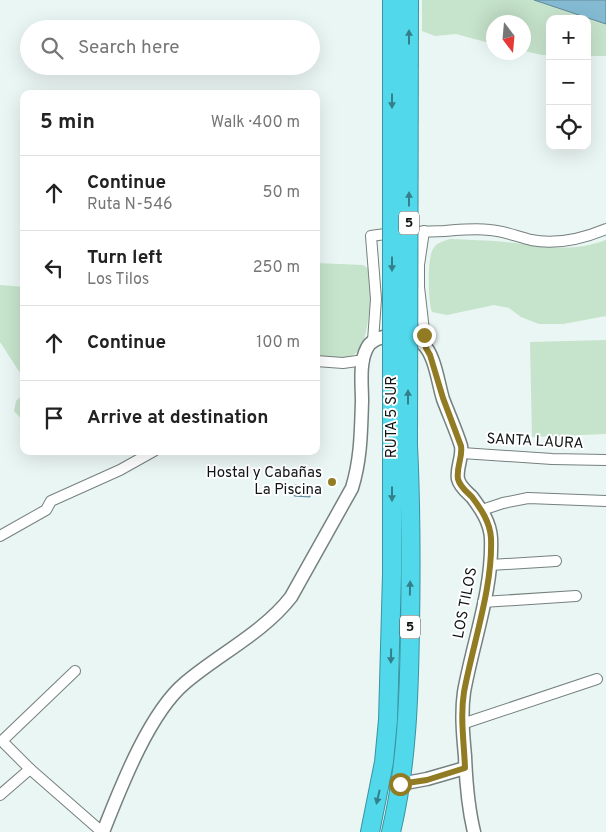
<!DOCTYPE html>
<meta charset="utf-8">
<style>
body{margin:0;font-family:Overpass,sans-serif;background:#f2f2f2;color:#222}
.controls{position:absolute;right:15px;top:15px;display:grid;overflow:hidden;border-radius:10px;box-shadow:0 5px 20px #0002}
.controls button{width:45px;height:45px;display:grid;place-items:center;padding:0;border:0;border-bottom:1px solid #e0e0e0;background:#fff;color:#222;font:25px sans-serif}
.compass{position:absolute;left:486px;top:15px;width:45px;height:45px;border-radius:50%;background:#fff;box-shadow:0 5px 20px #0002;rotate:164deg}
.stop{position:absolute;width:15px;height:15px;margin:-11px;border:4px solid #927c23;border-radius:50%;background:#fff}
.stop.end{background:#927c23;border-color:#fff;box-shadow:0 1px 5px #0008}
.list{margin:0;padding:0;list-style:none}
h2{display:flex;justify-content:space-between;align-items:center;height:65px;margin:0;padding:0 20px;font-size:21px}
h2 small{font-size:16px;font-weight:400;color:#767676}
.list li{display:grid;grid-template-columns:32px 1fr auto;gap:15px;align-items:center;box-sizing:border-box;height:75px;padding:0 20px;border-top:1px solid #e0e0e0}
.list b{display:block;font-size:19px;white-space:nowrap}
.list p{margin:0;font-size:16px;white-space:nowrap;color:#767676}
.list em{font-size:16px;font-style:normal;color:#767676}
.icon{flex:none;width:28px;height:28px;fill:none;stroke:currentColor;stroke-width:2;stroke-linecap:round;stroke-linejoin:round}
.map{position:relative;flex:none;width:606px;height:832px;overflow:hidden}
.search{position:absolute;background:#fff;box-shadow:0 5px 20px #0002;left:20px;top:20px;width:300px;height:55px;display:flex;align-items:center;gap:12px;box-sizing:border-box;padding:0 18px;border-radius:28px;color:#767676;font-size:19px}
.panel{position:absolute;background:#fff;box-shadow:0 5px 20px #0002;left:20px;top:90px;width:300px;height:365px;border-radius:10px}
.map>svg:first-child{display:block}
.green{fill:#c6e3cb}
.water{fill:#84bbd3;stroke:#61899a}
.lines{fill:none;stroke-linecap:round;stroke-linejoin:round}
.minor-casing{stroke:#75807f;stroke-width:12}
.tertiary-casing{stroke:#75807f;stroke-width:15}
.motorway-casing{stroke:#3a939f;stroke-width:20}
.minor{stroke:#fff;stroke-width:10}
.tertiary{stroke:#fff;stroke-width:12}
.motorway{stroke:#51d8ea;stroke-width:18}
.motorway-bridge-casing{stroke:#3a939f;stroke-width:20;stroke-linecap:butt}
.motorway-bridge{stroke:#51d8ea;stroke-width:18}
.oneway{fill:#34808a}
.route{stroke:#927c23;stroke-width:6}
.poi-dot{fill:#927c23;stroke:#fff;stroke-width:2}
.labels{text-anchor:middle;dominant-baseline:central;stroke-width:4;stroke-linejoin:round;paint-order:stroke}
.shield{fill:#fff;stroke:#585a5a;stroke-width:1}
.shield-label{font-size:14px;font-weight:bold;fill:#101414}
.street-label{font-size:15px;fill:#101414;stroke:#fff}
.poi-label{font-size:15px;fill:#101414;stroke:#fff;text-anchor:end}
</style>
<div class="map">
<svg width="606" height="832" viewBox="0 0 606 832">
<rect width="100%" height="100%" fill="#eaf6f4"/>
<g class="green">
<polygon points="422,0 534,0 606,24 606,56 587,56 587,19 550,19 550,55 542,55 524,51 524,22 494,22 493,44 456,34 435,36 422,31"/>
<path d="M450 239C468 240 487 240 505 242 543 245 568 254 606 240V316L563 324H539L521 317 509 308 494 305 447 315 432 312C428 301 427 259 433 249 437 242 444 241 450 239Z"/>
<path d="M316 263 363 265 372 271C371 288 370 345 355 354 345 361 328 357 316 357Z"/>
<polygon points="0,285 24,287 24,379 0,342"/>
<polygon points="606,340 606,434 532,437 530,342"/>
<polygon points="24,393 24,422 14,411 16,401"/>
</g>
<g class="water">
<polygon points="534,0 606,0 606,24"/>
<polygon points="295,485 311,486 310,497 294,496"/>
</g>
<g class="lines">
<defs>
<g id="minor">
<polyline points="424,231 419,265 419,287 426,348"/>
<path d="M373 341 376 299 371 236C395 232 419 232 444 231 459 230 474 228 490 230 504 231 518 237 531 240 557 245 582 239 606 229"/>
<polyline points="316,361 343,363 364,360"/>
<polyline points="462,453 552,459 606,460"/>
<polyline points="482,510 503,503 528,498 606,501"/>
<polyline points="0,536 46,510 51,501 120,470 154,451"/>
<polyline points="490,565 556,561"/>
<polyline points="483,602 576,596"/>
<polyline points="75,671 2,741 30,769 102,832"/>
<polyline points="462,724 597,679"/>
<polyline points="0,795 30,769"/>
</g>
<g id="tertiary">
<polyline points="400,784 427,779 465,768"/>
<path d="M103 832C120 789 149 713 185 683 219 654 263 633 291 597L352 488C361 459 361 431 362 401 362 385 359 363 367 348 371 340 381 337 389 336 399 334 414 336 422 343 435 354 438 383 443 399 449 415 456 430 461 446 463 457 456 468 458 479 460 487 467 492 472 497 481 509 490 522 491 538 493 589 473 642 464 692 461 713 463 735 465 756 466 782 468 807 474 832"/>
</g>
<g id="motorway">
<polyline points="370,832 384,762 388,720 392,574 392,445"/>
<path d="M391 832C407 765 409 697 410 628 411 567 411 506 408 445"/>
</g>
</defs>
<use href="#minor" class="minor-casing"/>
<use href="#tertiary" class="tertiary-casing"/>
<use href="#motorway" class="motorway-casing"/>
<use href="#minor" class="minor"/>
<use href="#tertiary" class="tertiary"/>
<use href="#motorway" class="motorway"/>
<defs>
<g id="motorway-bridge">
<polyline points="392,445 392,0"/>
<polyline points="408,445 409,0"/>
</g>
</defs>
<use href="#motorway-bridge" class="motorway-bridge-casing"/>
<use href="#motorway-bridge" class="motorway-bridge"/>
</g>
<defs><path id="oneway-solid" d="M-6-.8H1V-3.2L6.5 0L1 3.2V.8H-6Z" transform="scale(1.25)"/></defs>
<g class="oneway">
<use href="#oneway-solid" transform="translate(409 37) rotate(-90)"/>
<use href="#oneway-solid" transform="translate(392 101) rotate(90)"/>
<use href="#oneway-solid" transform="translate(409 199) rotate(-90)"/>
<use href="#oneway-solid" transform="translate(392 264) rotate(90)"/>
<use href="#oneway-solid" transform="translate(408 397) rotate(-90)"/>
<use href="#oneway-solid" transform="translate(392 494) rotate(90)"/>
<use href="#oneway-solid" transform="translate(410 588) rotate(-89)"/>
<use href="#oneway-solid" transform="translate(391 656) rotate(91)"/>
<use href="#oneway-solid" transform="translate(378 797) rotate(103)"/>
</g>
<g class="lines">
<path class="route" d="M400 784 427 780 465 768C464 742 460 717 464 692 473 643 493 587 491 538 490 522 481 509 472 497 467 492 460 487 458 479 456 467 463 457 461 446L443 398 430 355 426 348 424 335"/>
</g>
<circle class="poi-dot" cx="332" cy="482" r="5"/>
<g class="labels">
<g class="shield">
<rect x="399" y="211.5" width="20" height="23" rx="4"/>
<rect x="400" y="615.5" width="20" height="23" rx="4"/>
</g>
<g class="shield-label">
<text x="409" y="223">5</text>
<text x="410" y="627">5</text>
</g>
<g class="street-label">
<text transform="translate(392 417) rotate(-90)">RUTA 5 SUR</text>
<text transform="translate(535 442) rotate(3)">SANTA LAURA</text>
<text transform="translate(466 603) rotate(-79)">LOS TILOS</text>
</g>
<g class="poi-label">
<text x="322" y="473">Hostal y Cabañas<tspan x="322" dy="17">La Piscina</tspan></text>
</g>
</g>
</svg>
<div class="controls">
<button>+</button>
<button>−</button>
<button><svg class="icon" aria-label="locate" viewBox="0 0 24 24"><circle cx="12" cy="12" r="6"/><path d="M12 2v4M12 18v4M2 12h4M18 12h4"/></svg></button>
</div>
<svg class="compass" viewBox="-18 -18 36 36"><path d="M0-13l5 13h-10z" fill="#e53935"/><path d="M0 13l5-13h-10z" fill="#767676"/></svg>
<div class="stop" style="left:400px;top:784px"></div>
<div class="stop end" style="left:424px;top:335px"></div>
<div class="search"><svg class="icon" aria-label="search" viewBox="0 0 24 24"><circle cx="10" cy="10" r="6"/><path d="M15 15l6 6"/></svg>Search here</div>
<section class="panel">
<h2>5 min<small>Walk · 400 m</small></h2>
<ul class="list">
<li><svg class="icon" aria-label="ahead" viewBox="0 0 24 24"><path d="M12 20V5M6 11l6-6 6 6"/></svg><div><b>Continue</b><p>Ruta N-546</p></div><em>50 m</em></li>
<li><svg class="icon" aria-label="left" viewBox="0 0 24 24"><path d="M17 20v-9H6M10 6l-5 5 5 5"/></svg><div><b>Turn left</b><p>Los Tilos</p></div><em>250 m</em></li>
<li><svg class="icon" aria-label="ahead" viewBox="0 0 24 24"><path d="M12 20V5M6 11l6-6 6 6"/></svg><div><b>Continue</b></div><em>100 m</em></li>
<li><svg class="icon" aria-label="arrive" viewBox="0 0 24 24"><path d="M6 21V4h12l-3 4 3 4H6"/></svg><div><b>Arrive at destination</b></div></li>
</ul>
</section>
</div>
